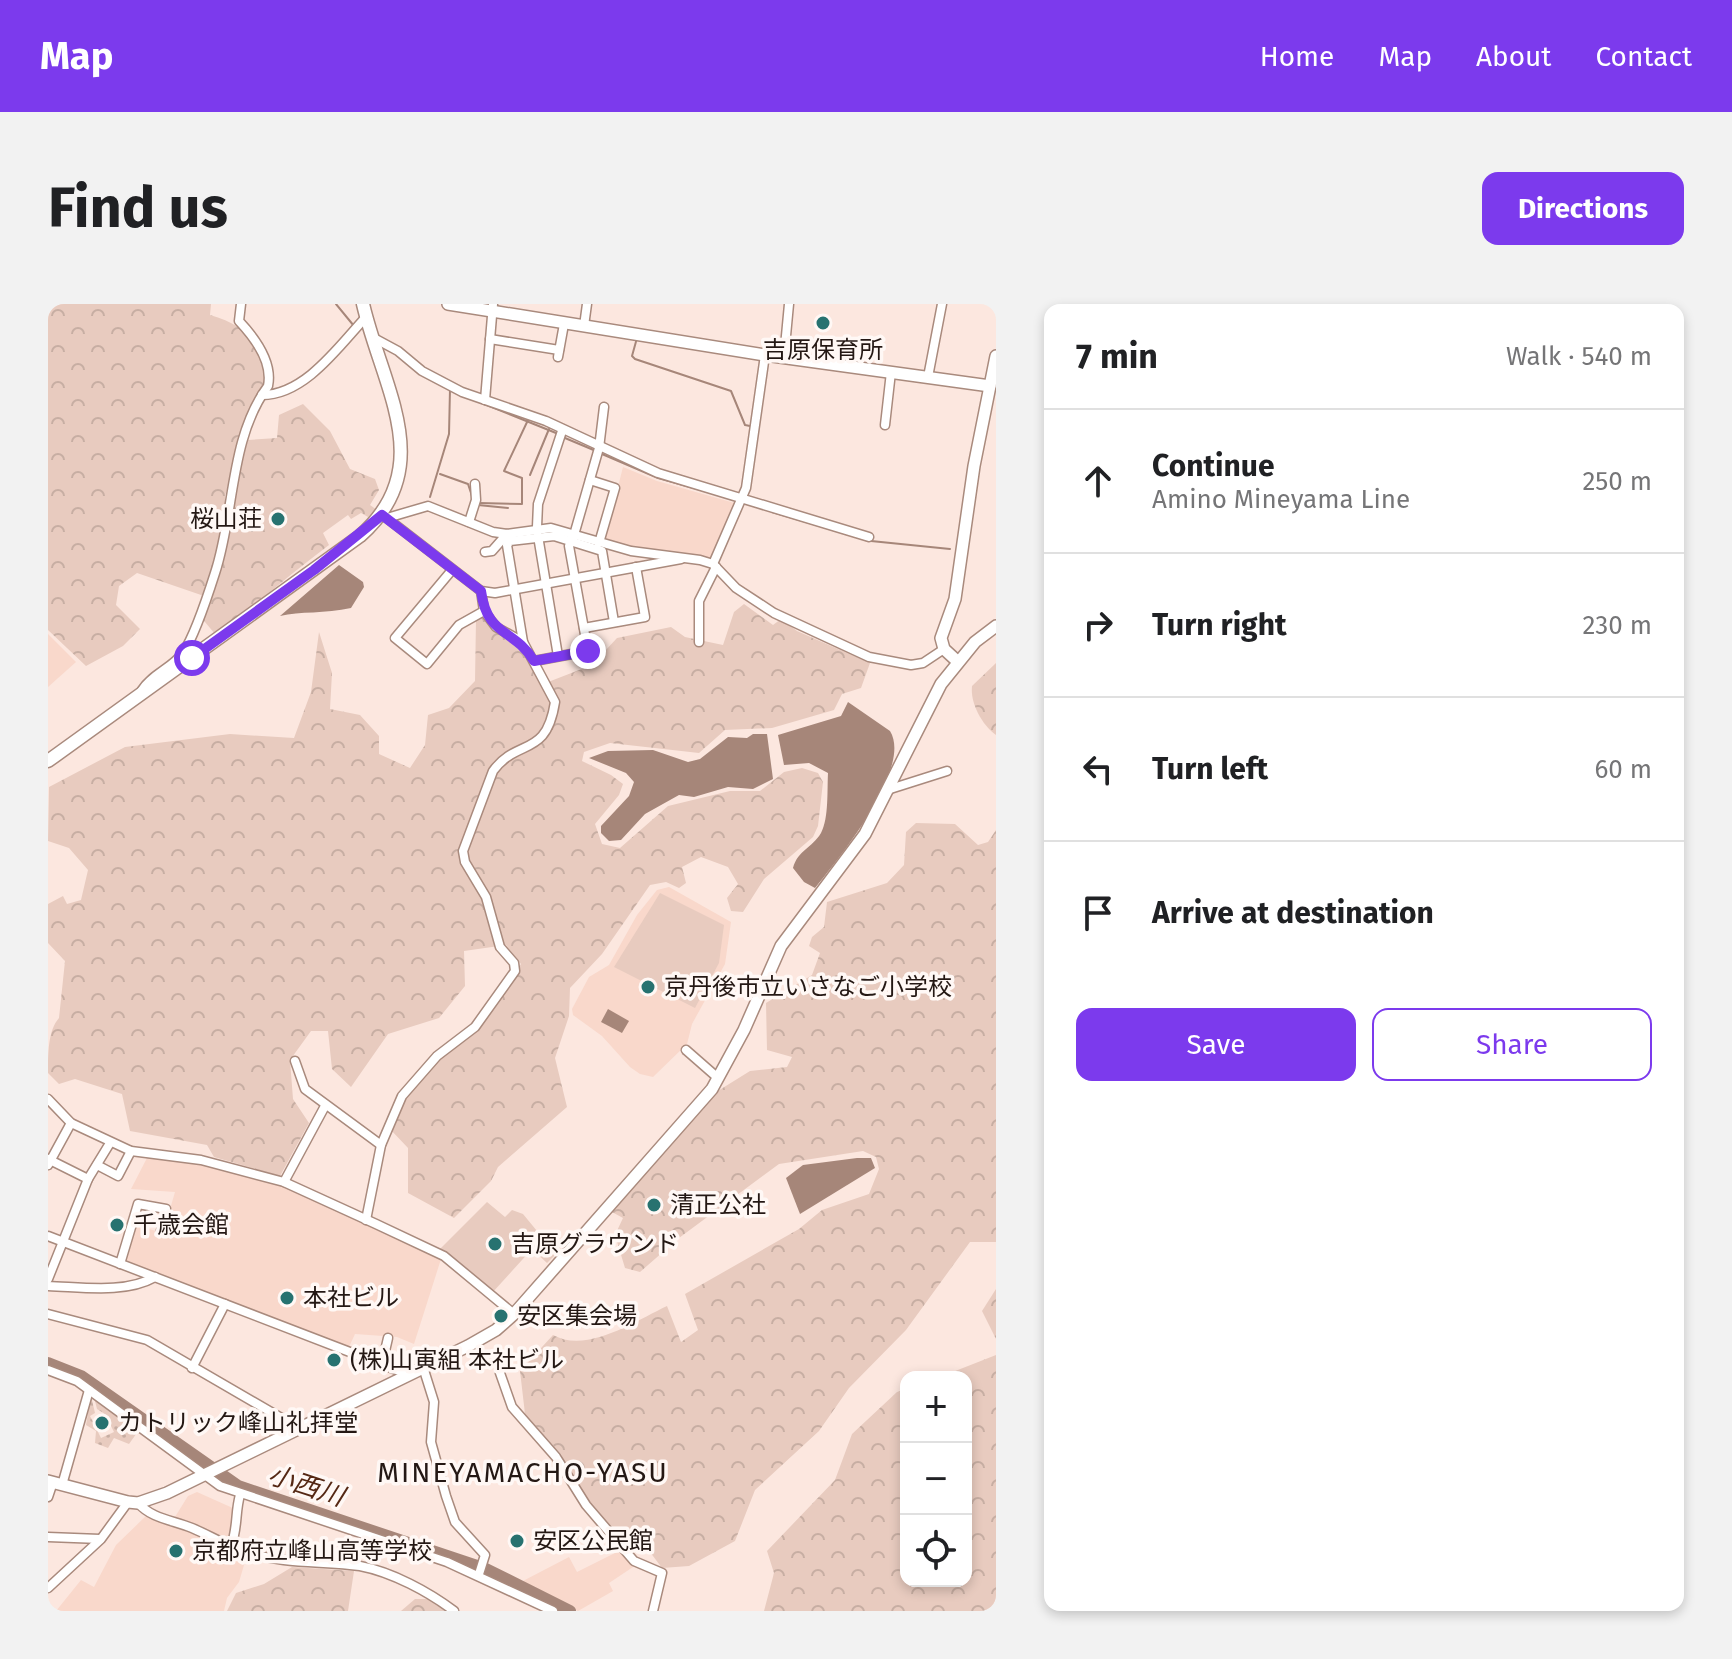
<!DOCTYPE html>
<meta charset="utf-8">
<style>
body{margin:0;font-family:"Fira Sans","Noto Sans JP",sans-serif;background:#f2f2f2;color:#202124}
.controls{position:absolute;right:24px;bottom:24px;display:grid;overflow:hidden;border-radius:16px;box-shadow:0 4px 12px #0003}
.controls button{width:72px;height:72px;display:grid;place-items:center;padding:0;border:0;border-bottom:2px solid #e0e0e0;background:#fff;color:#202124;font:40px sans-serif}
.stop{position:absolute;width:24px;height:24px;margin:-18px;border:6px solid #7c3aed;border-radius:50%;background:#fff}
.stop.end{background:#7c3aed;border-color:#fff;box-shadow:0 2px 8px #0008}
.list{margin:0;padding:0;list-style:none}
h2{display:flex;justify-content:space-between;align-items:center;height:104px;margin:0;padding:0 32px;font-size:34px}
h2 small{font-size:26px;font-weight:400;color:#757577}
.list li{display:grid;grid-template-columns:52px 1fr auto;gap:24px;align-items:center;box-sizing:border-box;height:144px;padding:0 32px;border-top:2px solid #e0e0e0}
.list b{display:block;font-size:30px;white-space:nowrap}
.list p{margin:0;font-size:26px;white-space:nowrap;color:#757577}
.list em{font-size:26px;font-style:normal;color:#757577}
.actions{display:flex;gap:16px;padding:24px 32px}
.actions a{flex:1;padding:18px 0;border:2px solid #7c3aed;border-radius:16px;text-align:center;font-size:28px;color:#7c3aed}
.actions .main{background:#7c3aed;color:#fff}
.icon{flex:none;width:44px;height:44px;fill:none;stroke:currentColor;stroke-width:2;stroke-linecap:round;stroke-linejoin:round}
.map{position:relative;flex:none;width:948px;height:1307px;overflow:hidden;border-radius:16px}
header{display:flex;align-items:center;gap:48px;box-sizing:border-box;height:112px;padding:0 40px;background:#7c3aed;color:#fff}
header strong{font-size:38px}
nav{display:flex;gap:44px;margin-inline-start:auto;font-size:28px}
.intro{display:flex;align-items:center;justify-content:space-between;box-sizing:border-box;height:192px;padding:0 48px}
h1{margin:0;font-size:56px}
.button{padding:20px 36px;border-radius:16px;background:#7c3aed;color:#fff;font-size:28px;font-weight:700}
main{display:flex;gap:48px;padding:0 48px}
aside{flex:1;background:#fff;border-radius:16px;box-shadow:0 4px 12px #0003}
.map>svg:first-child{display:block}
.built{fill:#f9d8cb}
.grass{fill:url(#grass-dots)}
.forest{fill:url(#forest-crowns)}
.pitch{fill:#e8cbbf}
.water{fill:#a68679}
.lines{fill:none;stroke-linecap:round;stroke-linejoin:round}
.stream{stroke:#a68679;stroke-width:2}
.river{stroke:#a68679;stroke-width:12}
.street-casing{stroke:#a98a7d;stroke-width:11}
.secondary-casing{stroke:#a98a7d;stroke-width:14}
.primary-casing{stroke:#a98a7d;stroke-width:15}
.street{stroke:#fff;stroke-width:8}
.secondary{stroke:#fff;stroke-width:11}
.primary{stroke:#fff;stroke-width:12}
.route{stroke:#7c3aed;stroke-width:10}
.poi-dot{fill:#277270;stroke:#fff8f5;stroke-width:3}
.labels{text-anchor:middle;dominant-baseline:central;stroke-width:7;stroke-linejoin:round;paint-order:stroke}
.poi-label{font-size:24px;fill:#241814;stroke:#fff8f5;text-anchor:start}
.water-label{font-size:26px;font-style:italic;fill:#552814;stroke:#fff8f5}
.quarter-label{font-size:28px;letter-spacing:2px;fill:#241814;stroke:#fff8f5}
</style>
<header>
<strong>Map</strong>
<nav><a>Home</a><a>Map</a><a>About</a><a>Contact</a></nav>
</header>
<div class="intro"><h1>Find us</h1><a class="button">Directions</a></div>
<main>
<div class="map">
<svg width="948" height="1307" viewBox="0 0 948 1307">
<defs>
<pattern id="grass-dots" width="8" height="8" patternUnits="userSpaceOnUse" patternTransform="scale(2)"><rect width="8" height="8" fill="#e8cbbf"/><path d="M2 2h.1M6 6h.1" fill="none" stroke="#c7aea3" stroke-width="1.8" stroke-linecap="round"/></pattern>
<pattern id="forest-crowns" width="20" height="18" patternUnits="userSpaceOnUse" patternTransform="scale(2)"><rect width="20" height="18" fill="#e8cbbf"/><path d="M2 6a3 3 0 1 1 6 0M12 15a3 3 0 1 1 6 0" fill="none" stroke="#c7aea3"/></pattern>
</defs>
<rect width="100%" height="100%" fill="#fce7df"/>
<g class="built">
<polygon points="575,163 609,177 690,200 665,254 556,238"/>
<polygon points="0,330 28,358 0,383"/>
<polygon points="621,583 683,618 677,660 644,720 639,740 605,773 592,770 582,763 554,732 525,711 524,705 541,673 561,661 589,611 609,586"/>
<polygon points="100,852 152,858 240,883 393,955 366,1040 349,1033 307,1030 301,1043 78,958 75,954 87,921 115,929 127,888 83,885"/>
<polygon points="149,1188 187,1205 182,1243 199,1251 191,1278 179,1294 176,1307 8,1307 33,1276 46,1283 68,1241 98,1212 122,1221 140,1192"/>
<polygon points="573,1246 588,1261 561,1279 565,1287 530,1307 473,1278 521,1253 529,1268"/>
</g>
<polygon class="grass" points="43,1092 47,1109 42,1112 53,1134 66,1128 57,1110 49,1105 46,1093 91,1126 81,1140 66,1134 60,1144 47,1139 48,1127 38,1121"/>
<g class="forest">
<path d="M0 0H163L162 11C200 22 217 41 218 81L206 95 177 192V227L156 292 89 269 71 282 68 301 92 325 75 342 38 362 0 326Z"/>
<path d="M255 100 282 127 302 165 327 175 331 186 322 201 329 206 320 213 313 209 303 215 300 211 275 229 281 241C242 270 207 302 167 330L152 312 170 270 185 219 183 196 200 136 229 134 231 111Z"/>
<path d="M696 300 725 321 733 315 749 327 822 359 813 384 794 390 786 406 724 424 677 426 651 449 562 439 536 448 534 457 563 471 575 480 571 491 547 520 554 540 572 544 620 502 682 487H712L736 468 754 464 770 469 775 478 770 522 765 533 716 575 695 608 683 607 679 594 690 580 680 563 653 553 634 563 638 579 631 584 618 578 602 581 554 650 522 684 521 712 507 754 519 803 450 863 443 877 406 914 360 889V844L342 825 356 793 390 754 430 726 473 660 458 641 416 647 417 682 391 714 340 730 303 783 284 765 280 727H263L242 756 245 795 261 819 232 872 166 853 159 841 82 827 74 790 27 775 11 780 0 769C0 750 0 726 11 714L17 657 0 639V600L15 592 19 600 33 596 40 566 21 544 0 537 1 483 77 443 182 430 246 434 263 388 271 328 284 369 282 405 312 411 331 432V450L362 464 377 441 380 411 401 404 427 377 428 315 436 313 445 324 472 341 495 380 544 361 569 334 623 323 637 333 675 341 686 308Z"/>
<path d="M948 359V431C934 421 922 399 924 382Z"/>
<path d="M868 519 907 520 930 541 940 538 948 526V938H922L858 1026 801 1084 771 1127 707 1186 687 1237 641 1262 614 1264 599 1244 579 1246 527 1181 513 1150 477 1110 472 1067 505 1031C539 1050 587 1017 619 1002L633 1038 650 1026 637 990 751 925 774 906 821 890 831 865 828 853 815 847 731 860 631 934 592 968 577 964 567 931 575 914 564 908 665 790 702 767 739 763 744 753 719 746 718 699 764 671 772 649 761 642 764 633 776 623 779 598 839 579 856 561 858 528Z"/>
<polygon points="948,985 948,1035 934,1007"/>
<polygon points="948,1051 948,1307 716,1307 726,1269 719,1247 787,1176 804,1130 849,1088 858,1085 858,1277 918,1277 918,1073 892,1073"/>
<polygon points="244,1263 306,1267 300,1307 179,1307 188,1289 216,1280"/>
<polygon points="367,1295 382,1295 400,1307 353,1307"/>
</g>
<g class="pitch">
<polygon points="612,589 676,621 671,659 647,704 566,663"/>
<polygon points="439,898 457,913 464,906 475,910 508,950 499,959 484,945 444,989 392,945"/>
</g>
<g class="water">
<path d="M291 261 315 278 316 283 303 304C277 310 252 307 232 312Z"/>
<path d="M800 398 842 427C865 464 791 554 767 584L756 578 745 564C750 546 764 544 773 529 781 514 779 486 780 469L761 459 736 461 730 431 793 412Z"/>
<polygon points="705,430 719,430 725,475 705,485 680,483 646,493 631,491 597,510 573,536 561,537 553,529 553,522 581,492 586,478 578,469 541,454 560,447 605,446 640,458 652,455 680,433 699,434"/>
<polygon points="560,705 581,717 574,729 553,718"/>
<polygon points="809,854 823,854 827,864 752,910 738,874 755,861"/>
</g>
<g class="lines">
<g class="stream">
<polyline points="288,0 306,22"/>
<polyline points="589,34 584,52 587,55 683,87 697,121 702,122"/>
<polyline points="429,97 508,129"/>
<polyline points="517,134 548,147"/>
<polyline points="554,150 610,174 660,188"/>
<polyline points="392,170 420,180 424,192"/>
<polyline points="482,171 501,125"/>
<polyline points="382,193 401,130 402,85"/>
<polyline points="431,199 474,200 474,174 456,167 480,116"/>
<polyline points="430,201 460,204"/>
<polyline points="724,208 823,237 902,245"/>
</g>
<polyline class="river" points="0,1059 33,1072 190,1182 438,1265 522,1307"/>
<defs>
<g id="street">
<polyline points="536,22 539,0"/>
<polyline points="324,33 350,47 374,67 414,88 498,117 610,169 821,233"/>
<polyline points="442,35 511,46"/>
<polyline points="510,53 516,20"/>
<polyline points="736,53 741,0"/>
<polyline points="880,73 894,0"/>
<path d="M214 91C257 91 291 42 318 13"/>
<polyline points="437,96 445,0"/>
<polyline points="837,121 843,68"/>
<polyline points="542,176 567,184 551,239"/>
<polyline points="336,212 433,287 447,289 633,255"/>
<polyline points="339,214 380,202 445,228 459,230 503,224 583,247 652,256 665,260 688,284 726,309 821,353 863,361 875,359 896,345"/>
<polyline points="421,218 428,196 427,180"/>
<polyline points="489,223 490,200 514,127"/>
<polyline points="526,231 551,144 556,103"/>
<polyline points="490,232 510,352"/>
<polyline points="437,248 444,247 459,230"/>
<polyline points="665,260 698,184 717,51"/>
<polyline points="404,266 347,334 379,360 411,321 436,307 433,287"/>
<polyline points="436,307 448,323 475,338"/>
<polyline points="536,324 597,313 588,263"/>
<polyline points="651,338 651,297 668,263"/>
<polyline points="486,357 540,347 521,242 523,237"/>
<path d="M94 386C104 370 124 364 135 349 147 331 160 291 167 269 187 209 181 135 220 82 225 58 207 34 191 17L193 0"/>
<polyline points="839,486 899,467"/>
<polyline points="638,746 670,774"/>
<polyline points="247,757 257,785 333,841"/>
<polyline points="0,795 23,819 83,847 153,856 236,878 328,920 396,952 466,1010"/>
<polyline points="0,855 40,875"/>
<polyline points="0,861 23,819"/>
<polyline points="49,861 70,872 83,847"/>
<polyline points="236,878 277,802"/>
<path d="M318 916 333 841 354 792 389 752 427 723 467 667 466 659 452 643 438 593 417 558 415 547 445 467C470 433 498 455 507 398L475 338 459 241 462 237 506 232 554 247 566 318"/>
<polyline points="0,932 359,1070"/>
<polyline points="72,960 90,900 118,905 113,927"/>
<polyline points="0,975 40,875 62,839"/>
<path d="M0 982C34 983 77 990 107 973"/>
<polyline points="0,1010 99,1036 235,1115 242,1127"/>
<polyline points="334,1060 340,1034"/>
<polyline points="375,1063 386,1098 383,1138 398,1192 407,1218 437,1251 431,1270"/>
<polyline points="144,1064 177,1000"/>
<polyline points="0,1066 29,1077 172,1182 399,1258 505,1307"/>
<polyline points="452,1069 464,1103 508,1153 538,1201 586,1257 614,1269 605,1307"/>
<polyline points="14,1181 41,1086"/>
<polyline points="0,1193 5,1178"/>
<path d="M90 1199C104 1215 125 1216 144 1224 163 1232 182 1244 201 1249 237 1260 275 1257 312 1262 344 1268 381 1288 406 1307"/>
<polyline points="0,1233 52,1235"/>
<path d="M183 1242C190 1224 187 1208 192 1191"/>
<polyline points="0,1284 53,1235 80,1198"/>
</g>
<g id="secondary">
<polyline points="400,0 717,51 942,82"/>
<polyline points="909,357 896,345 893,334 907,295 926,162 948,52"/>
<polyline points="0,1177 80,1198 90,1199 119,1189 420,1042 448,1026 466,1010 664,785 696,726 733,642 817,530 893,380 927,338 948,322"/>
</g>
<path id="primary" d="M0 457 312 232C391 163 334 83 315 0"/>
</defs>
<use href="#street" class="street-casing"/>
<use href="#secondary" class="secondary-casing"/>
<use href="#primary" class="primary-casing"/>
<use href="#street" class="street"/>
<use href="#secondary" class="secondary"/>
<use href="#primary" class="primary"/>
</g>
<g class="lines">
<path class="route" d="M144 354 266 266 334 211 433 287C439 333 466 324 486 357L540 347"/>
</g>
<g class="poi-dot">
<circle cx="775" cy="19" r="8"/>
<circle cx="230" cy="215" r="8"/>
<circle cx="600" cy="683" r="8"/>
<circle cx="606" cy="901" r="8"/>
<circle cx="69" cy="921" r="8"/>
<circle cx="447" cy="940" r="8"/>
<circle cx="239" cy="994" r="8"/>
<circle cx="453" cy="1012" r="8"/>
<circle cx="286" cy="1056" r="8"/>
<circle cx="54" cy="1119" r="8"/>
<circle cx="469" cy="1237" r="8"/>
<circle cx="128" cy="1247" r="8"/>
</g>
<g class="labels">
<g class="poi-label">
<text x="775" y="46" text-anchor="middle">吉原保育所</text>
<text x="214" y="215" text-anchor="end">桜山荘</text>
<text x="616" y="683">京丹後市立いさなご小学校</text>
<text x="622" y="901">清正公社</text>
<text x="85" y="921">千歳会館</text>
<text x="463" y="940">吉原グラウンド</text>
<text x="255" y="994">本社ビル</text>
<text x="469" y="1012">安区集会場</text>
<text x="302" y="1056">(株)山寅組 本社ビル</text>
<text x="70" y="1119">カトリック峰山礼拝堂</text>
<text x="485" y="1237">安区公民館</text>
<text x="144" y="1247">京都府立峰山高等学校</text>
</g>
<g class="water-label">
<text transform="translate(258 1182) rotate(18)">小西川</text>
</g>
<g class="quarter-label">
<text x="475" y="1168">MINEYAMACHO-YASU</text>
</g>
</g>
</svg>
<div class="controls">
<button>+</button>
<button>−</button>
<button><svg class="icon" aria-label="locate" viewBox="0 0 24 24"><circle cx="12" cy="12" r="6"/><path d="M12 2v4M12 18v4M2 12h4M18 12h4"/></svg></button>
</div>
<div class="stop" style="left:144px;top:354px"></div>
<div class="stop end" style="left:540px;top:347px"></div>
</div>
<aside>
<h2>7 min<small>Walk · 540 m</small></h2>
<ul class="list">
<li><svg class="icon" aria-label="ahead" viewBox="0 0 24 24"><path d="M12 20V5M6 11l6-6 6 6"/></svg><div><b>Continue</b><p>Amino Mineyama Line</p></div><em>250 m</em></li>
<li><svg class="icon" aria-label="right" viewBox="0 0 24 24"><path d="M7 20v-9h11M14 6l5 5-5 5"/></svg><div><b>Turn right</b></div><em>230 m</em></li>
<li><svg class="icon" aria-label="left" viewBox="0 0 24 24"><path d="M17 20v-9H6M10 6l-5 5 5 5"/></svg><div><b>Turn left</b></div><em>60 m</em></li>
<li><svg class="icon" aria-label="arrive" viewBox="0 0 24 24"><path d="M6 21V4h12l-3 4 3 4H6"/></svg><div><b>Arrive at destination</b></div></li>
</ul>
<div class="actions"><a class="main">Save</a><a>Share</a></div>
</aside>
</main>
